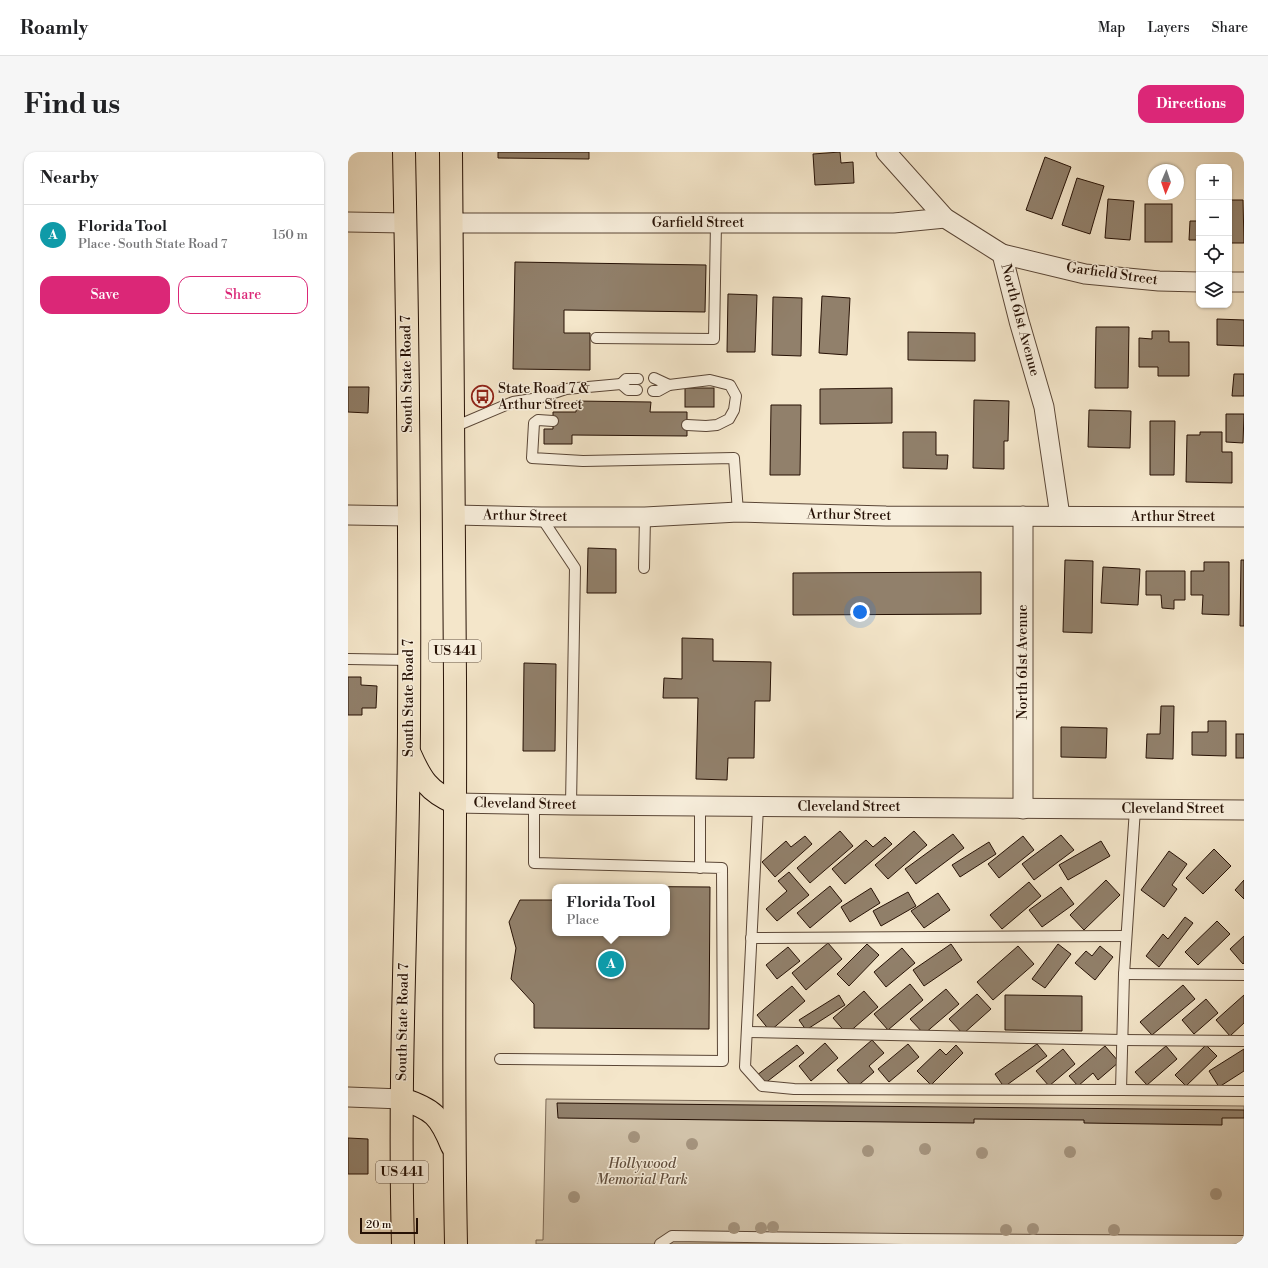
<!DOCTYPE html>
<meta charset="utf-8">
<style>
body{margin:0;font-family:"Libre Bodoni",serif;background:#f6f6f6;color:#202124}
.controls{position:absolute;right:12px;top:12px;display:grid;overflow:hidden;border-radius:8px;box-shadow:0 1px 3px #0004}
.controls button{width:36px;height:36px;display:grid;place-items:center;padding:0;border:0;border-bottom:1px solid #e0e0e0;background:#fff;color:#202124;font:20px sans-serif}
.compass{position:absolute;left:800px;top:12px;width:36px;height:36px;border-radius:50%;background:#fff;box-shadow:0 1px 3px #0004;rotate:182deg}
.scale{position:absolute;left:12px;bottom:10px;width:58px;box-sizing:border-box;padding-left:4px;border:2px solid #261105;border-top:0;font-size:11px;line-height:14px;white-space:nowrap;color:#261105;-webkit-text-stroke:3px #f8efdd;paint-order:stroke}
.you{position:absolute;left:512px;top:460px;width:14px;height:14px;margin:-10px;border:3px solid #fff;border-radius:50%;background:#1a73e8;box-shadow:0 0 0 6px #1a73e833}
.badge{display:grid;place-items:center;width:26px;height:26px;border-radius:50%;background:#db2777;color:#fff;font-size:13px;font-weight:700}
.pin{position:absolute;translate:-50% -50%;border:2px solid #fff;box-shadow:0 1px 4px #0006}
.popup{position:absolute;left:204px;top:732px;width:118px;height:52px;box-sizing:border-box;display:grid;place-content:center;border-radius:8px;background:#fff;filter:drop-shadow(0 1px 3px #0005);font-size:13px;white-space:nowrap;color:#757577}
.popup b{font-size:15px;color:#202124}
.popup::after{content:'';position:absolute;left:50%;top:100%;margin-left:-8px;border:8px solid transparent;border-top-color:#fff}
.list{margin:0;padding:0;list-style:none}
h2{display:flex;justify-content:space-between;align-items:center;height:52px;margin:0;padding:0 16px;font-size:17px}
h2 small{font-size:13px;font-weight:400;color:#757577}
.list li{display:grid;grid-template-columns:26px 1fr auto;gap:12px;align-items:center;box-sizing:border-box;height:60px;padding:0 16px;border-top:1px solid #e0e0e0}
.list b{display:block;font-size:15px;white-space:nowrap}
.list p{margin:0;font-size:13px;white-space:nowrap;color:#757577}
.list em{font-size:13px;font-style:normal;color:#757577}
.actions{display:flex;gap:8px;padding:12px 16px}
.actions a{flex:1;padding:9px 0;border:1px solid #db2777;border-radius:12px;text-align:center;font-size:14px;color:#db2777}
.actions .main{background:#db2777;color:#fff}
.icon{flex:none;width:22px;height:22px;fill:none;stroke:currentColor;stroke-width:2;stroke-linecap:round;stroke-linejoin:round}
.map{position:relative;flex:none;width:896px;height:1092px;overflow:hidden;border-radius:12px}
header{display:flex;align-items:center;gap:24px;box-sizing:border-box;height:56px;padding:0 20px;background:#fff;border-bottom:1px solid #e0e0e0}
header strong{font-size:19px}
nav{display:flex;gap:22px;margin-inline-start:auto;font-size:14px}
.intro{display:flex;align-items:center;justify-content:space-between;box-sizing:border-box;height:96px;padding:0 24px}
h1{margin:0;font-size:28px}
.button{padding:10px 18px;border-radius:12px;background:#db2777;color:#fff;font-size:14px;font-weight:700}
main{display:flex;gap:24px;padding:0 24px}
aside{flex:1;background:#fff;border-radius:12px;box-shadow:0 1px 3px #0004}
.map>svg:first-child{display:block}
.green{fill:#d1c2a9;stroke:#7c6a57}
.building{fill:#91806b;stroke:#261105}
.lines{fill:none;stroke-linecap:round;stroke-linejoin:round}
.lane-casing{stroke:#5a4636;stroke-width:12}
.street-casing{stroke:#5a4636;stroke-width:21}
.primary-casing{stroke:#261105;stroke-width:24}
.lane{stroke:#f8efdd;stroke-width:10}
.street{stroke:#f8efdd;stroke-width:19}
.primary{stroke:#f4e6ca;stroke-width:22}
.tree{fill:#a4937d}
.labels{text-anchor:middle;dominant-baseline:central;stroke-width:3;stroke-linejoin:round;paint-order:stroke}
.shield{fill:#f8efdd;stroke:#655446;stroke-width:1}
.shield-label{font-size:13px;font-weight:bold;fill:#261105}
.street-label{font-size:14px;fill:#261105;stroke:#f8efdd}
.poi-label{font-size:14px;fill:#261105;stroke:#f8efdd;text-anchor:start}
.park-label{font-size:14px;font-style:italic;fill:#624f3e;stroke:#f8efdd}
</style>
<header>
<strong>Roamly</strong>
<nav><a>Map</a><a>Layers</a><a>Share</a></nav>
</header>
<div class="intro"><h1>Find us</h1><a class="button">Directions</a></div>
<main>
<aside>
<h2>Nearby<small></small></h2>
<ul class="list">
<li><span class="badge" style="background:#0f9aa8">A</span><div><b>Florida Tool</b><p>Place · South State Road 7</p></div><em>150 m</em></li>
</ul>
<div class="actions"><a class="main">Save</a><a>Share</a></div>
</aside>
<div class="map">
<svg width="896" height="1092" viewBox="0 0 896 1092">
<rect width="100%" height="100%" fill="#f4e6ca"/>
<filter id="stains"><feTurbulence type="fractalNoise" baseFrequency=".005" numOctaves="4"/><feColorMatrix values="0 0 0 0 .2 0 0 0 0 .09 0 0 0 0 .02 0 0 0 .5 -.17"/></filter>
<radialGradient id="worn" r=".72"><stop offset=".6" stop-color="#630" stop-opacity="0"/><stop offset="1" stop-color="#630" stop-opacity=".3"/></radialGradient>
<polygon class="green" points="198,947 896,954 896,1092 188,1092 188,1088 195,1088"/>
<g class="building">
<polygon points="150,0 241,0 241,7 150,6"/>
<polygon points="492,0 493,11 505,10 506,31 467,33 465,2"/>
<polygon points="697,5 723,15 704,67 678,58"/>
<polygon points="729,26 756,34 742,82 714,73"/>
<polygon points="760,47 786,49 782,88 757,86"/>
<polygon points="881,48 895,48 896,91 881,91"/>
<rect x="797" y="52" width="27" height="38"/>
<polygon points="842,69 851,69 851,88 841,88"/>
<polygon points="167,110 358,113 357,160 216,158 216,181 242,181 242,218 165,217"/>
<polygon points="380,142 409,143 407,200 379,200"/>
<polygon points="474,144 502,146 499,203 471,201"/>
<polygon points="425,145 454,146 453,204 424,203"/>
<polygon points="869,167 896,168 896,194 869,193"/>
<polygon points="748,175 781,175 780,236 747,236"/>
<polygon points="804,179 821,179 821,190 841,190 841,224 810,224 810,215 791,215 791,186 804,187"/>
<polygon points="560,180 627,181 627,209 560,208"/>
<polygon points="886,222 896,222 896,244 884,244"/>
<polygon points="0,235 21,235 20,261 0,260"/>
<rect x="337" y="236" width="29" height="19"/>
<polygon points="544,236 544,271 472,272 472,237"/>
<polygon points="626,248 661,249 660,289 656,289 656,317 625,316"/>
<polygon points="228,249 303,250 302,260 339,260 339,284 224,283 224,292 196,292 196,277 205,277 205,260 228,260"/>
<polygon points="423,253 453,253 452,323 422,323"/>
<polygon points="741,258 783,259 782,296 740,295"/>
<polygon points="878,262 896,262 895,291 878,290"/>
<polygon points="802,269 827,269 826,323 802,323"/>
<polygon points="555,280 588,280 588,303 600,303 599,317 555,316"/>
<polygon points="852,280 874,280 874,300 884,300 884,331 838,330 839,283 852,283"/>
<polygon points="240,396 268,397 268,441 239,441"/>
<polygon points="717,408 745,409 744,481 715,480"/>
<polygon points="893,408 896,408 896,474 892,474"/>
<polygon points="856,410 881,410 881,463 854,462 855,443 843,443 843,419 856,419"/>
<polygon points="755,415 792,417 790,453 753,451"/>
<polygon points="798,419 837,419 837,448 826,448 826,457 814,456 813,443 798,443"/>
<polygon points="633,420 633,462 445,463 445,421"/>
<polygon points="334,486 365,487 365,509 423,510 422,549 407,549 406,606 380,606 379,628 348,627 350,546 315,546 316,526 334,527"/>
<polygon points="176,511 208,512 207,599 175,599"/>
<polygon points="0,525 13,525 13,533 29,534 28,556 14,556 14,563 0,563"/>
<polygon points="813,554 826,554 825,607 798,606 799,582 812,582"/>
<polygon points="860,569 878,569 878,604 844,603 844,580 860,580"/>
<polygon points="713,575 759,576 758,606 713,605"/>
<rect x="888" y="582" width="8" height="24"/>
<polygon points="492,679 505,694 462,731 449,716"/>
<polygon points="566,679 579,693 540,727 527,713"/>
<polygon points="605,682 616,696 568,732 557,717"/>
<polygon points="713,683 726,698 686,728 674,712"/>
<polygon points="457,684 464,692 427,725 414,710 438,689 443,695"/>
<polygon points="675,684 686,698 651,726 640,712"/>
<polygon points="537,685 544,692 497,732 484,717 518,688 525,695"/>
<polygon points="753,689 762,704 720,728 711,713"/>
<polygon points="641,690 648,702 612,725 604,713"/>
<polygon points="866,697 883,714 855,742 838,726"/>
<polygon points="821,699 839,712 824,733 829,737 816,755 793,738"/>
<polygon points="441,720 461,743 429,769 418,757 439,739 430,729"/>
<polygon points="758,728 772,743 736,778 722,763"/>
<polygon points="896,728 896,747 887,738"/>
<polygon points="681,730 693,744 654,777 642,763"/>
<polygon points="222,734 362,735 361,877 186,876 186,852 163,827 168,796 161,770 172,748 207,748 207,781 319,781 319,735 222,735"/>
<polygon points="482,734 494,749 462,776 449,761"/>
<polygon points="713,735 726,752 694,775 681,758"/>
<polygon points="523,736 532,751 502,770 493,755"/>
<polygon points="560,740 568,754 533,774 525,759"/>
<polygon points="590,741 602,758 576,776 563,759"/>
<polygon points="837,765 845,771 811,815 798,804 815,782 820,787"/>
<polygon points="869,769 882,782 850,813 837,800"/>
<polygon points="896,784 896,811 895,812 882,797"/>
<polygon points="480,791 494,807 458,838 444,821"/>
<polygon points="519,792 531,803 501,834 489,822"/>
<polygon points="603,792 614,808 576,834 565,818"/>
<polygon points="710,792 723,802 697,836 684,827"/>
<polygon points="670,794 686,812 645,848 629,830"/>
<polygon points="752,794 765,805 747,828 727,811 738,799 744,804"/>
<polygon points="440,795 452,809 429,827 418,813"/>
<polygon points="554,796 567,811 538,835 526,820"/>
<polygon points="562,832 575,848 540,878 526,862"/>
<polygon points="835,833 847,847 804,883 792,870"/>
<polygon points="444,834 457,849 422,879 409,863"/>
<polygon points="598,837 611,852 576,882 562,867"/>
<polygon points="516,839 530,855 499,882 485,866"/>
<polygon points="629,842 643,857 615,882 601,867"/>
<polygon points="491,843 497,853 458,878 451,868"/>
<polygon points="657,843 734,844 734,879 657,878"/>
<polygon points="896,843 896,871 882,884 868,868"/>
<polygon points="858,847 870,861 846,882 834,868"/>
<polygon points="524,888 536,901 521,914 526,920 506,937 489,918"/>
<polygon points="477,891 490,906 463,929 451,914"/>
<polygon points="560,892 571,905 541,930 530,917"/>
<polygon points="689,892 699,904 656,935 647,922"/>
<polygon points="449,893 456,901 416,932 409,923"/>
<polygon points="608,893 615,901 583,933 569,919 592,897 598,903"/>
<polygon points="858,893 869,904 838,934 827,923"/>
<polygon points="757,894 771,910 750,928 745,921 730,934 721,924"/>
<polygon points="818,894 829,907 799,933 787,920"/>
<polygon points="715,897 727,912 701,934 688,919"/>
<polygon points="896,897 896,919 871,935 861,919"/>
<polygon points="209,951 896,958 896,966 874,966 874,973 736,971 736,968 626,967 626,971 210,966"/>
<polygon points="0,986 20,987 20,1022 0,1022"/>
</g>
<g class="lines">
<defs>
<g id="lane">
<polyline points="248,186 366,187 368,71"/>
<polyline points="306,226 321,233"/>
<polyline points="273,232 278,227 290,227"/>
<polyline points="305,239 310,239 321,233 362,228 382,233 388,244 386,258 381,267 369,273 358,274 339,273"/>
<polyline points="205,269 190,268 186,271 184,306 235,309 386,306 390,360"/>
<polyline points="106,275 165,250 191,246 218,237 273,232 280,238 289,238"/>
<polyline points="193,365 227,416 223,653"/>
<polyline points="296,416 297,365"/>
<polyline points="0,507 61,508"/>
<polyline points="352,654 352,716"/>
<polyline points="410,655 397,915 414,934 446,937 773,938 896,939"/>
<polyline points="403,786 778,784"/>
<polyline points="776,822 896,823"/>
<polyline points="399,880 774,888 896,889"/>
<polyline points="152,907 375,909 374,716 186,711 186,653"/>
<polyline points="773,938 776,822 787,657"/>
<polyline points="312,1092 324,1084 556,1087 896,1089"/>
</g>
<g id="street">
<polyline points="538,0 597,66 654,102 671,169 696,255 712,364"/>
<polyline points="0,70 57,71"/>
<polyline points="103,71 546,71 597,66"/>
<polyline points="654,102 737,122 811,129 851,130"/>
<polyline points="881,130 896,130"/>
<polyline points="0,363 60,364"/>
<polyline points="107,363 193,365 297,365 390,360 538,364 896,365"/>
<polyline points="675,364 675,657"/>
<polyline points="107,651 223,653 896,658"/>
<polyline points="0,945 54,947"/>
</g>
<g id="primary">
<path d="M103 0C103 176 107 351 107 527 108 715 104 904 108 1092"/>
<path d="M62 602C73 627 80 639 107 651"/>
<path d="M54 947C85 957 92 964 104 994"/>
<path d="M55 1092C50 920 60 748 61 576 62 384 60 192 56 0"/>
</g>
</defs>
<use href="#lane" class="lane-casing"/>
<use href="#street" class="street-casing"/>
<use href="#primary" class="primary-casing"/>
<use href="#lane" class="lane"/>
<use href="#street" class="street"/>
<use href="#primary" class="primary"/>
</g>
<g class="tree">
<circle cx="286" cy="985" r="6"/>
<circle cx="344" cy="992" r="6"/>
<circle cx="577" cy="997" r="6"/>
<circle cx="520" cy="999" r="6"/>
<circle cx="722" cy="1000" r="6"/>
<circle cx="634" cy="1001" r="6"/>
<circle cx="868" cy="1042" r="6"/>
<circle cx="226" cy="1045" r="6"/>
<circle cx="425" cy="1075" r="6"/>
<circle cx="386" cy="1076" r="6"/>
<circle cx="413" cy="1076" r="6"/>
<circle cx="685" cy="1077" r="6"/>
<circle cx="658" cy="1078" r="6"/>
<circle cx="766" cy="1078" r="6"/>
</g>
<defs>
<symbol id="bus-ring" viewBox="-11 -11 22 22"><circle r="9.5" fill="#f8efdd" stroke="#8f2418" stroke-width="1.5"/><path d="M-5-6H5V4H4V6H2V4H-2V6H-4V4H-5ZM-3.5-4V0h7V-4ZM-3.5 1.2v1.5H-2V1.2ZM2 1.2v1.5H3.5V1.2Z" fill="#8f2418"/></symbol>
</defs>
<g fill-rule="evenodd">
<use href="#bus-ring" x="122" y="232" width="25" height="25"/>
</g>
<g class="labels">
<g class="shield">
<rect x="81" y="488" width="52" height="22" rx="3"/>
<rect x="28" y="1009" width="52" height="22" rx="3"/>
</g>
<g class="shield-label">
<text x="107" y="499">US 441</text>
<text x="54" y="1020">US 441</text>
</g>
<g class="street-label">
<text x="350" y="71">Garfield Street</text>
<text transform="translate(764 122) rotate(8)">Garfield Street</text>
<text transform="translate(672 168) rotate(75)">North 61st Avenue</text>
<text transform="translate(59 222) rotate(-91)">South State Road 7</text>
<text transform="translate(501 363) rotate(1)">Arthur Street</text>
<text transform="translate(177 364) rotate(1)">Arthur Street</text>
<text x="825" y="365">Arthur Street</text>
<text transform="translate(675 510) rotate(-90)">North 61st Avenue</text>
<text transform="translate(61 546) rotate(-90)">South State Road 7</text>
<text transform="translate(177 652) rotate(1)">Cleveland Street</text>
<text x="501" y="655">Cleveland Street</text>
<text x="825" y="657">Cleveland Street</text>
<text transform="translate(55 870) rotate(-89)">South State Road 7</text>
</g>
<g class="poi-label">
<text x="150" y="237">State Road 7 &amp;<tspan x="150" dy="16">Arthur Street</tspan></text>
</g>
<g class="park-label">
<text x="294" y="1012">Hollywood<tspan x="294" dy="16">Memorial Park</tspan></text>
</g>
</g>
<rect width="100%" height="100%" filter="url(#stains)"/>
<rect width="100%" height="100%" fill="url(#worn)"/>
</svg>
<div class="controls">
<button>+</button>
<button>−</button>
<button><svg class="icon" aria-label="locate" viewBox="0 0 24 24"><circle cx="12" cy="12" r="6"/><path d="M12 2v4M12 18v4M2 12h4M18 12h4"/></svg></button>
<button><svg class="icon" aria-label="layers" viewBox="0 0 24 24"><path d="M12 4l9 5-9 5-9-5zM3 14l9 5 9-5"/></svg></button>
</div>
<svg class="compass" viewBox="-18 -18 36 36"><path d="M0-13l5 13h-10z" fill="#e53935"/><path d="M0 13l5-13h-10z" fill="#757577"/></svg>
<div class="scale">20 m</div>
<div class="you"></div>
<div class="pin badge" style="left:263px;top:812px;background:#0f9aa8">A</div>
<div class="popup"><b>Florida Tool</b>Place</div>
</div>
</main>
